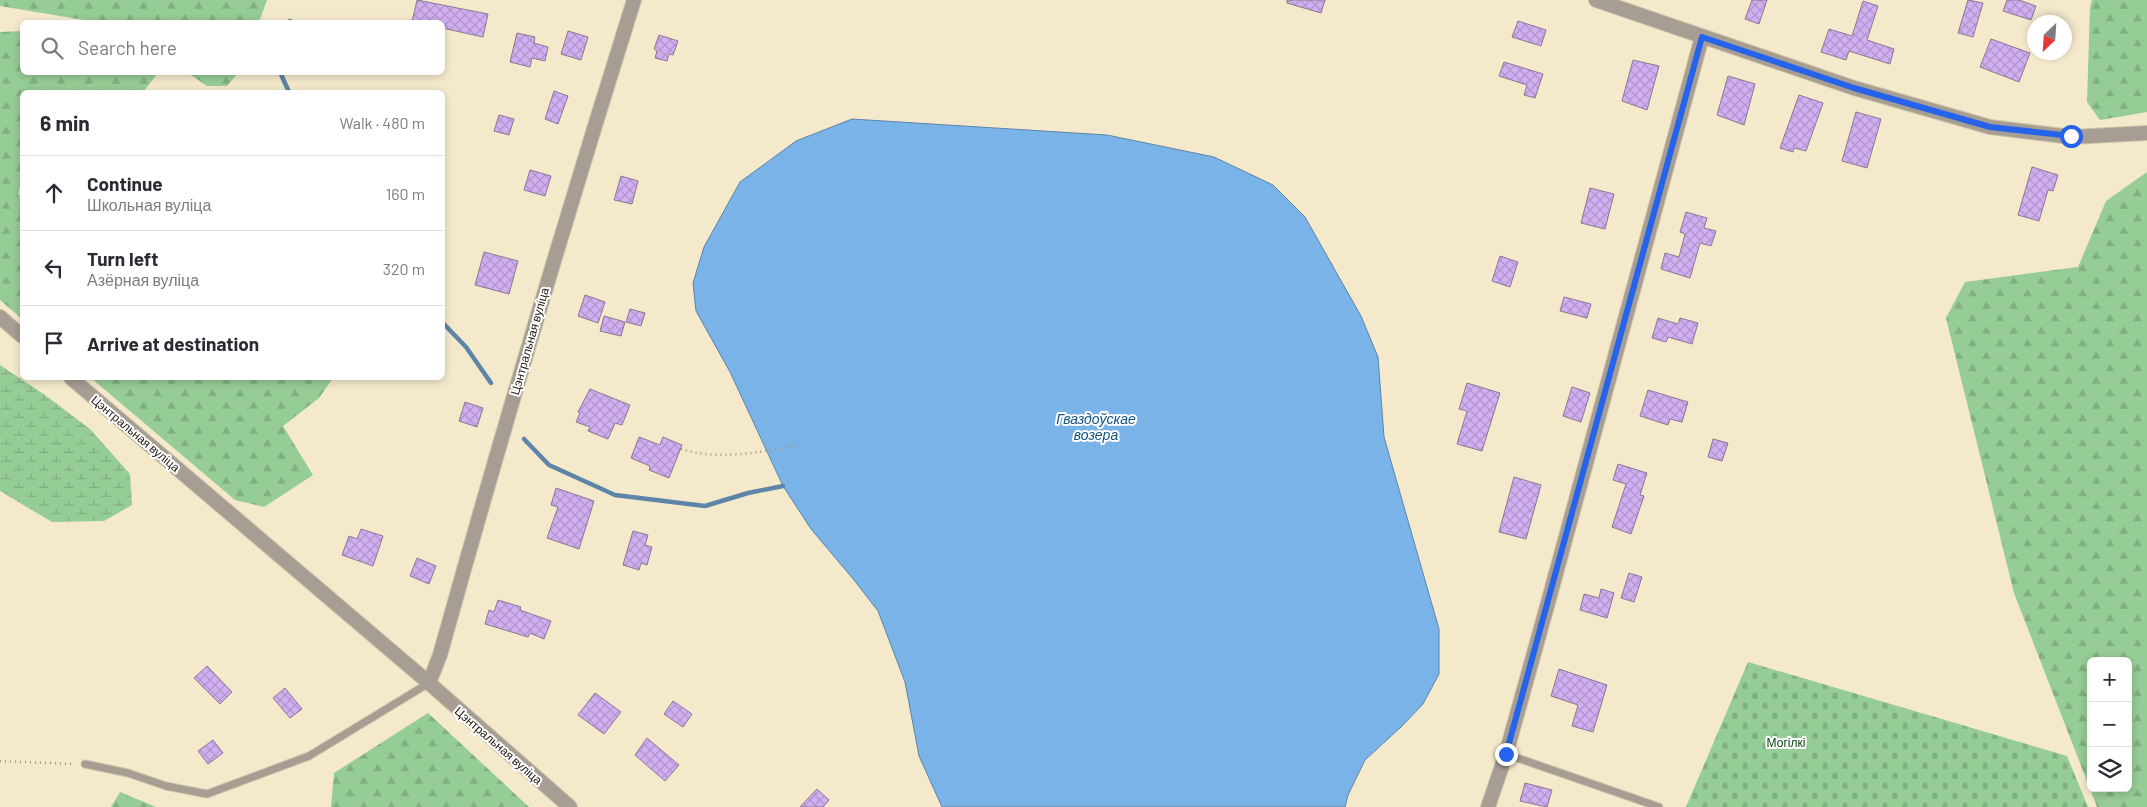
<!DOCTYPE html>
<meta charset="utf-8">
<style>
body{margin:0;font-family:Barlow,sans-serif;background:#f2f2f3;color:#2b2b33}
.controls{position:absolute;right:15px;bottom:15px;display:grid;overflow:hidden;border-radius:8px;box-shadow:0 2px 8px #0003}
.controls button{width:45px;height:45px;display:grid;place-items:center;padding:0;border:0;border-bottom:1px solid #e1e1e2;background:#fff;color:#2b2b33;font:25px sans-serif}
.compass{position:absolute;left:2027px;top:15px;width:45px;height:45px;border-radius:50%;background:#fff;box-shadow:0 2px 8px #0003;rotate:205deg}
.stop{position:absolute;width:15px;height:15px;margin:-11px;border:4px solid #2563eb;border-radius:50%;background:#fff}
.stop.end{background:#2563eb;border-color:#fff;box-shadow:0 1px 5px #0008}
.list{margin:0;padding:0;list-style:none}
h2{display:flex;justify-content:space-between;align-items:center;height:65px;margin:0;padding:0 20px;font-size:21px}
h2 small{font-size:16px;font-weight:400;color:#7c7c81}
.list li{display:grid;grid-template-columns:32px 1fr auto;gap:15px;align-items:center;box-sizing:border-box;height:75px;padding:0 20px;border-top:1px solid #e1e1e2}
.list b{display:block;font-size:19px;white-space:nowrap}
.list p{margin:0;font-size:16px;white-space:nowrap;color:#7c7c81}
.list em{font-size:16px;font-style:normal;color:#7c7c81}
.icon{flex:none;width:28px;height:28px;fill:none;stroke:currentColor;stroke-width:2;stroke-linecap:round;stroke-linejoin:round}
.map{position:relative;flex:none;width:2147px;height:807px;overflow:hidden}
.search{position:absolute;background:#fff;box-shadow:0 2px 8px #0003;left:20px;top:20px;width:425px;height:55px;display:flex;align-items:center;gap:12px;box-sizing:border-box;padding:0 18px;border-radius:8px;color:#7c7c81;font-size:19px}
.panel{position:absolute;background:#fff;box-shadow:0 2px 8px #0003;left:20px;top:90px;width:425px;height:290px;border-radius:8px}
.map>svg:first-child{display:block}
.forest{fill:url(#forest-firs);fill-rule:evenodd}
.wetland{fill:url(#wetland-marsh)}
.cemetery{fill:url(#cemetery-stones)}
.water{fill:#79b3e8;stroke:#5d85a7}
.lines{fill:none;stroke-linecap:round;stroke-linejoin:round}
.stream{stroke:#5d85a7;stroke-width:4.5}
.building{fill:url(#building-cross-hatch);stroke:#867a93}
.service-casing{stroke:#cec4aa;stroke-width:9}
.minor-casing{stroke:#cec4aa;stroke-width:16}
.tertiary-casing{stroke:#cec4aa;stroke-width:16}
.path{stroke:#9e9680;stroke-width:2.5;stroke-dasharray:1 4;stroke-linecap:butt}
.service{stroke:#a69d93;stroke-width:7}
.minor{stroke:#a69d93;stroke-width:14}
.tertiary{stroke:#a69d93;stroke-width:14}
.route{stroke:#2563eb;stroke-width:6}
.labels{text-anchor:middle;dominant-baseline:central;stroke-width:4;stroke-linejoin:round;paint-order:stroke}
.street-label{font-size:12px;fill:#1d190e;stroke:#fff}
.park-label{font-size:12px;fill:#07440e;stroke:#fff}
.water-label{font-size:14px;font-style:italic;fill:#115283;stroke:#fff}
</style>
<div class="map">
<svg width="2147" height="807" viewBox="0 0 2147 807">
<defs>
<pattern id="forest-firs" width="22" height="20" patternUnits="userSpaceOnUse" patternTransform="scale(1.25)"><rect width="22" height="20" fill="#96cc95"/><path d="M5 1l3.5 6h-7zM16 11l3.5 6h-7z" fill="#81af7f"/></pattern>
<pattern id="wetland-marsh" width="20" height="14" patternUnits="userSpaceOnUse" patternTransform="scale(1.25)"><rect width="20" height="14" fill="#96cc95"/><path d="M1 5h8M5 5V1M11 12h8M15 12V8" fill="none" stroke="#81af7f"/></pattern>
<pattern id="cemetery-stones" width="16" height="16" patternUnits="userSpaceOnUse" patternTransform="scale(1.25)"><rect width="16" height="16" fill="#96cc95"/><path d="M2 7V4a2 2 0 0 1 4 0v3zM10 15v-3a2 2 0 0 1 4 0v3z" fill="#81af7f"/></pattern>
<pattern id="building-cross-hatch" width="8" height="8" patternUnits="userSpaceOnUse" patternTransform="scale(1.25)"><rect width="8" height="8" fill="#d0aef0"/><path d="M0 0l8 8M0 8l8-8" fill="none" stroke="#b295cd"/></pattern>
</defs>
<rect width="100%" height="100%" fill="#f5e9cc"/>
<g class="forest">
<polygon points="0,0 267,0 259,22 96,22 0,6"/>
<polygon points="2092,0 2147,0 2147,112 2100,120 2087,102 2090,8"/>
<polygon points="22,31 22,72 158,73 143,92 22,92 22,180 18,194 22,198 22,319 0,300 0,32"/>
<polygon points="188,73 238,73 227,86 207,86"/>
<path d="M2147 172V807H2097L2014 593 1946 318 1965 282 2078 267 2106 201ZM2091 661H2128V788H2091Z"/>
<polygon points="91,378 333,378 319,398 283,426 313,475 264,507 235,500"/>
<polygon points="428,713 529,807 331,807 334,773"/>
<polygon points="120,792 156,807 111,807"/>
</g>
<polygon class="wetland" points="0,365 45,395 90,429 130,474 132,505 104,521 52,522 0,491"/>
<polygon class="cemetery" points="1748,662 2067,756 2088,807 1686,807"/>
<polygon class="water" points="852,119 1107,135 1214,157 1273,185 1305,217 1361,316 1378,357 1384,437 1439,629 1439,674 1423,704 1401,727 1365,760 1348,795 1345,807 942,807 919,756 905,682 878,611 854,580 811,529 783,486 730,372 696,311 693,283 704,247 740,182 796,141"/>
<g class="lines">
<g class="stream">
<polyline points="290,21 290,22"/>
<polyline points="280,72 289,92"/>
<polyline points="442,322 466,347 491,383"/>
<polyline points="524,439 549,465 615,495 705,506 748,493 783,486"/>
</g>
</g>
<g class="building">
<polygon points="417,0 488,14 483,37 442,28 442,22 412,22"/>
<polygon points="1287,0 1325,0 1321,13 1287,3"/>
<polygon points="1752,0 1767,0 1759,24 1745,19"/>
<polygon points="1968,0 1983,3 1973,37 1958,33"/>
<polygon points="2007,0 2019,0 2036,6 2031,20 2003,11"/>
<polygon points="1863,1 1878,6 1867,40 1894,49 1890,64 1849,51 1846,60 1821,52 1829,29 1852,36"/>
<polygon points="1518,21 1546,30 1541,46 1512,37"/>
<polygon points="568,31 588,37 581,60 561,54"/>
<polygon points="517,33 535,37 534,43 548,47 545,61 532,58 530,67 510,62"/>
<polygon points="659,35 678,41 673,55 669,54 667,61 655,58 657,51 654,49"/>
<polygon points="1991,39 2030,53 2019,82 1980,67"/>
<polygon points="1633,60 1659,66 1647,110 1622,101"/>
<polygon points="1504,62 1543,74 1535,98 1524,95 1527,85 1499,76"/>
<polygon points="1728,76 1755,84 1744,125 1717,115"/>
<polygon points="554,91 568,96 558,124 545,119"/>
<polygon points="1799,95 1823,103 1806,151 1794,148 1793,152 1780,148"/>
<polygon points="1856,112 1881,119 1867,168 1842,161"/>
<polygon points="499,115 514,119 509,135 494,131"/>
<polygon points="2032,167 2058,175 2053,191 2048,190 2039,221 2018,215"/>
<polygon points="530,170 551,176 545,196 524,190"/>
<polygon points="621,176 638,181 632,204 614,200"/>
<polygon points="1590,188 1614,194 1605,229 1581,223"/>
<polygon points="1686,212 1707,218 1704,228 1716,231 1711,246 1700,243 1690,278 1661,269 1665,253 1679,257 1685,234 1680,232"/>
<polygon points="484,252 518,261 509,294 475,285"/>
<polygon points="1500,256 1518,262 1510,287 1492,281"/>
<polygon points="585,295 605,302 598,323 578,316"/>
<polygon points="1564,297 1591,304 1587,318 1560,311"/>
<polygon points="630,309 645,313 641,326 626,322"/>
<polygon points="604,316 625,322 621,336 600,331"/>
<polygon points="1658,318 1678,324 1680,318 1698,323 1692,344 1668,337 1666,342 1652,338"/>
<polygon points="1467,383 1500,393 1482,451 1457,444 1467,411 1459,409"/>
<polygon points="1572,387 1590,393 1581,422 1563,416"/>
<polygon points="590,389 630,405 622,425 615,423 608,439 588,431 590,427 576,422 580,413 578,412"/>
<polygon points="1648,390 1688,402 1682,422 1670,419 1668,425 1640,416"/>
<polygon points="465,402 483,408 477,427 459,421"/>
<polygon points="639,437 660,445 663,437 682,445 669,478 649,470 650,466 631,458"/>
<polygon points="1713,439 1728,443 1722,461 1708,457"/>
<polygon points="1618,464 1647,473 1640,495 1644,496 1631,534 1612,527 1626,484 1613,480"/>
<polygon points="1514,477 1541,485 1526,539 1499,532"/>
<polygon points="556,488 594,501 579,549 547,538 558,507 551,505"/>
<polygon points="361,529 383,536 373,566 342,555 349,536 357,539"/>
<polygon points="633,531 648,535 645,545 652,547 647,565 641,563 639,570 623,565"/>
<polygon points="417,558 436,566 429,584 410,576"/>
<polygon points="1629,573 1642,577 1634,602 1621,598"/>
<polygon points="1601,589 1614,593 1607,618 1580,610 1584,594 1599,598"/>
<polygon points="498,600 521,607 520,610 551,621 544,639 530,633 528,637 485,624 489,610 494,612"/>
<polygon points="207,666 232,692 220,704 194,678"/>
<polygon points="1559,669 1607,685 1593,732 1572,726 1578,705 1551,696"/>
<polygon points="285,688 302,709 290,718 273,698"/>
<polygon points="595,693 621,712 604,734 578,715"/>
<polygon points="673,701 692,714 683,727 664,714"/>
<polygon points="647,738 679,765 665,781 635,755"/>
<polygon points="213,740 223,753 208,764 198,751"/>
<polygon points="1525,783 1552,790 1547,807 1520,801"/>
<polygon points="817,789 829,800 823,807 800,807"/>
</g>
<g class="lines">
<defs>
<g id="service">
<polyline points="1506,754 1659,807"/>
<polyline points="85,764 128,773 166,786 207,794 309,756 429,683"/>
</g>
<g id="minor">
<polyline points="1596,0 1854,88 1990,127 2071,137 2147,133"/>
<path d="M429 683 440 655C501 436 566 217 634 0"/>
<polyline points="1488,807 1506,754 1549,599 1702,37"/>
</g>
<g id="tertiary">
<polyline points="0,317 22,336"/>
<polyline points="71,378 429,683 570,807"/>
</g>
</defs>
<use href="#service" class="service-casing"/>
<use href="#minor" class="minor-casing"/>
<use href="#tertiary" class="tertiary-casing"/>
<g class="path">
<path d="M681 449C717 461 765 452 800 444"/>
<polyline points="0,761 73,764"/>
</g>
<use href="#service" class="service"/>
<use href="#minor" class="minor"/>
<use href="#tertiary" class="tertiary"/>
</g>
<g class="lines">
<polyline class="route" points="1506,754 1702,37 1854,88 1990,127 2071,136"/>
</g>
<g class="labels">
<g class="street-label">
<text transform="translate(529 341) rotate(-74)">Цэнтральная вуліца</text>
<text transform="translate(136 433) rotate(40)">Цэнтральная вуліца</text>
<text transform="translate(499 745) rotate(41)">Цэнтральная вуліца</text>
</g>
<g class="park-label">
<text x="1786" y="742">Могілкі</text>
</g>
<g class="water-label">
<text x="1096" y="418">Гваздоўскае<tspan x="1096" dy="16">возера</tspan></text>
</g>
</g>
</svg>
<div class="controls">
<button>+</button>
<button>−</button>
<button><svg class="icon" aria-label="layers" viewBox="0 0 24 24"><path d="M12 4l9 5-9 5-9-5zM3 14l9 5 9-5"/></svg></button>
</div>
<svg class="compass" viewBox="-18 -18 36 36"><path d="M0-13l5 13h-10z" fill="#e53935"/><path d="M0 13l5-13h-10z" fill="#7c7c81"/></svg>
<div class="stop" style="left:2071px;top:136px"></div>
<div class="stop end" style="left:1506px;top:754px"></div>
<div class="search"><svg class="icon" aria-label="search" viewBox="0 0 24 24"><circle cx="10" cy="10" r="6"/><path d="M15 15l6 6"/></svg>Search here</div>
<section class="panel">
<h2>6 min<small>Walk · 480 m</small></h2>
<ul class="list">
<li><svg class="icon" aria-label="ahead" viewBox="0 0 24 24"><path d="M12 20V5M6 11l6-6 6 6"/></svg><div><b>Continue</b><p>Школьная вуліца</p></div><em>160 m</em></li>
<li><svg class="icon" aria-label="left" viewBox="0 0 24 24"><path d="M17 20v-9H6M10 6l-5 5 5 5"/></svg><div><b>Turn left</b><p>Азёрная вуліца</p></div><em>320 m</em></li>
<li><svg class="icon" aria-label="arrive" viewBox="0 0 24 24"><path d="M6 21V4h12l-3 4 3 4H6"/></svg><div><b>Arrive at destination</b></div></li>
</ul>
</section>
</div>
